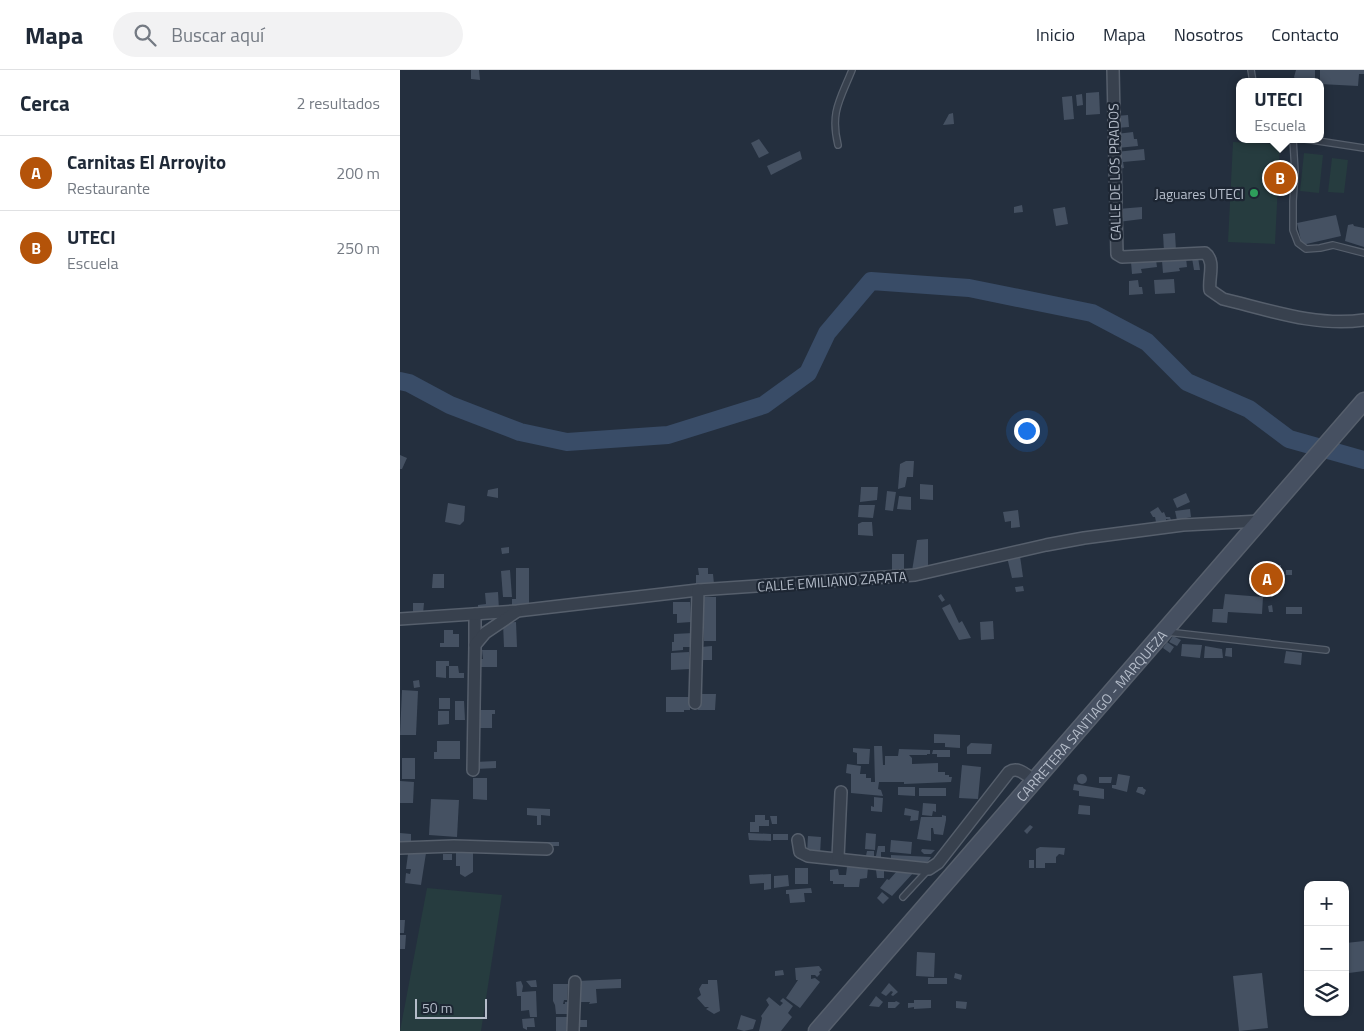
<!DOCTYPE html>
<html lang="es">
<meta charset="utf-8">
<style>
body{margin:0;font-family:"Titillium Web",sans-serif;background:#f2f2f3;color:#1f2937}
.controls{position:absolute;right:15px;bottom:15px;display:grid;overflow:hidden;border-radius:10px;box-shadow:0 1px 4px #0004}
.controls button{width:45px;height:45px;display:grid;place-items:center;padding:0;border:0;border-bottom:1px solid #e0e1e3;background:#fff;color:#1f2937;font:25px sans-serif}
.scale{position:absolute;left:15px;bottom:12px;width:72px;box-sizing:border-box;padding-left:5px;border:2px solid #b4bcc9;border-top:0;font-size:14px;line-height:18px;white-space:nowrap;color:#b4bcc9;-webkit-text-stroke:4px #1d2633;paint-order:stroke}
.you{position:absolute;left:626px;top:360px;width:18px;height:18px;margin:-12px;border:4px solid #fff;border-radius:50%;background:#1a73e8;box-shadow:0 0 0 8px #1a73e833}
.badge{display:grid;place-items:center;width:32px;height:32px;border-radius:50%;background:#b45309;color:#fff;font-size:16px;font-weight:700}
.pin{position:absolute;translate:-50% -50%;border:2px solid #fff;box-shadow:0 1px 5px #0006}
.popup{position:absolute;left:836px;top:8px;width:88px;height:65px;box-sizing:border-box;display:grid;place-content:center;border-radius:10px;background:#fff;filter:drop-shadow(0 1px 4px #0005);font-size:16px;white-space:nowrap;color:#747a83}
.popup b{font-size:19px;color:#1f2937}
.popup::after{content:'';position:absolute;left:50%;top:100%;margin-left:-10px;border:10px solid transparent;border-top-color:#fff}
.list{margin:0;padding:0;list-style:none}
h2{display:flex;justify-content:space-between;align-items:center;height:65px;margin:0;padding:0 20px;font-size:21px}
h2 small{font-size:16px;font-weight:400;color:#747a83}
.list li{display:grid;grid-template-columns:32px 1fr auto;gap:15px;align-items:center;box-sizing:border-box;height:75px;padding:0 20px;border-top:1px solid #e0e1e3}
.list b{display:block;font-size:19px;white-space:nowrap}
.list p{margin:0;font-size:16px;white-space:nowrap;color:#747a83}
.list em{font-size:16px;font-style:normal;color:#747a83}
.icon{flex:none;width:28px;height:28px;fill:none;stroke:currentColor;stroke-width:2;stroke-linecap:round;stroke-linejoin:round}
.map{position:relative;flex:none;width:964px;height:961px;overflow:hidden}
header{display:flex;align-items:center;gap:30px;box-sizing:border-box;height:70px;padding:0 25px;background:#fff;border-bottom:1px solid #e0e1e3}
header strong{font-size:24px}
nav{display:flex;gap:28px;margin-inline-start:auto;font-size:18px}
.search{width:350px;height:45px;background:#f2f2f3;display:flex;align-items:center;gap:12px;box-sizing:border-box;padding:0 18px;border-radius:28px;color:#747a83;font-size:19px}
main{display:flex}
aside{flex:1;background:#fff}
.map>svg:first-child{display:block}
.green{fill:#263c3f}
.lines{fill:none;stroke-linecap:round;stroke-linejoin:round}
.river{stroke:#394c67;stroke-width:18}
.building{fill:#455162}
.service-casing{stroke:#565f6c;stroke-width:8}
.minor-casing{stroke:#565f6c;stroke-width:14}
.secondary-casing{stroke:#565f6c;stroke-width:19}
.service{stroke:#38414e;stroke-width:5.5}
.minor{stroke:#38414e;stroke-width:11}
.secondary{stroke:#465061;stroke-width:16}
.leisure-dot{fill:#2e9e5b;stroke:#1d2633;stroke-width:2}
.labels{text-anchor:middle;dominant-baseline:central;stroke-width:4.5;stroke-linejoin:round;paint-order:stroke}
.street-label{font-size:14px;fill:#b4bcc9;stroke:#1d2633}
.poi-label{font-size:14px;fill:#b4bcc9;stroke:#1d2633;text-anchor:end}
</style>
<header>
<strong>Mapa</strong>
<div class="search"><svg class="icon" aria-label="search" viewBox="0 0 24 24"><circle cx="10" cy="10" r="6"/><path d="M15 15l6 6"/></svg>Buscar aquí</div>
<nav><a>Inicio</a><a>Mapa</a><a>Nosotros</a><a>Contacto</a></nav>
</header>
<main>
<aside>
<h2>Cerca<small>2 resultados</small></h2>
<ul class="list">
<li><span class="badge">A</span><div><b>Carnitas El Arroyito</b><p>Restaurante</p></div><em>200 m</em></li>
<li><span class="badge">B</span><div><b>UTECI</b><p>Escuela</p></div><em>250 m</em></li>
</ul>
</aside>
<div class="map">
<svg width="964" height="961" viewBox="0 0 964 961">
<rect width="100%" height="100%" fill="#242f3e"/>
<g class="green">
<polygon points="833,72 880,74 875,174 828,172"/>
<polygon points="904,83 923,85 919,123 900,121"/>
<polygon points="932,88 948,90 944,123 928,122"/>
<polygon points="27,818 102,825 81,961 0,961"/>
</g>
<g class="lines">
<polyline class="river" points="0,311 9,313 50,335 120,362 167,372 268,365 364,335 408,303 427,263 471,211 569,218 692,243 747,272 787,312 849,339 889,369 964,390"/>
</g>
<g class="building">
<polygon points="71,0 79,0 80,10 71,9"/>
<polygon points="896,0 915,0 915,12 897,12 894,7"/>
<polygon points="920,0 964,0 964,4 959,4 958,16 920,14"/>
<polygon points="699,22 700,44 686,45 686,23"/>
<polygon points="682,24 683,35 677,36 676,25"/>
<polygon points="672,26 674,49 664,50 662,27"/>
<polygon points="553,43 554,54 543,55 549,44"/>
<polygon points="728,45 729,57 717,58 716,46"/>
<polygon points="733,62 734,69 737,69 738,76 717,78 716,64"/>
<polygon points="359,69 369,83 359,88 351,73"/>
<polygon points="744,79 745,90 723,92 724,98 718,99 716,82"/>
<polygon points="400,81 402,89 371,105 367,96"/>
<polygon points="622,135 623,142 614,143 614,137"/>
<polygon points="665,137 668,154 656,156 653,139"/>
<polygon points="742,137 742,149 718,152 718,139"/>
<polygon points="936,145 941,166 902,175 897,153"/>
<polygon points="953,154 954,156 964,158 964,177 945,171 948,155"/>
<polygon points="775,163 776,181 764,181 763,164"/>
<polygon points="798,187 800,200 794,200 792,188"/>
<polygon points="786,188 787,197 779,198 780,201 763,203 762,191"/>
<polygon points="756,190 757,197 741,199 742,203 732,204 731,192"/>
<polygon points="774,209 775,223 755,224 754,210"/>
<polygon points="738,210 739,217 742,217 743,224 729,225 729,211"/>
<polygon points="0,385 7,388 2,399 0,399"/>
<polygon points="506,391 514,391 513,407 507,407 505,417 498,419 500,394"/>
<polygon points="520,414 533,415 533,430 520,429"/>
<polygon points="461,417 478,417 477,430 460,432"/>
<polygon points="98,418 98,428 87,426 88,420"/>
<polygon points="487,421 496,422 493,441 485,440"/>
<polygon points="786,423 790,432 777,438 773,429"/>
<polygon points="499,426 511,427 511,440 497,439"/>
<polygon points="48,433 65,436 64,451 60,455 45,452"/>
<polygon points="459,435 475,435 473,448 458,447"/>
<polygon points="758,437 762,443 764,442 766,447 770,447 771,450 766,449 766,451 756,452 755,447 753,447 750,442"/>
<polygon points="790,439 791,447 777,450 775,441"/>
<polygon points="618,440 620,457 611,458 611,451 605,452 603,442"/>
<polygon points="462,452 472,452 473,466 458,465 458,454"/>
<polygon points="528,469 528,496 512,501 517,470"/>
<polygon points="109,477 109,483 102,484 101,478"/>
<polygon points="492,484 504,484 504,500 499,500 499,502 492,503"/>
<polygon points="620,486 623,507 612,508 607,487"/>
<polygon points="861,495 881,495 881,504 877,504 877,510 857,509 857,501 861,501"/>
<polygon points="116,498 129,498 129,536 112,535 112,529 116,529"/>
<polygon points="298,498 308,498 308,504 313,504 314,514 296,515 296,505 299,505"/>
<polygon points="110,500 112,527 103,527 101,501"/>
<rect x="886" y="500" width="6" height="5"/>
<polygon points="33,504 44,504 44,518 32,518"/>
<polygon points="623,516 624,521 616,522 615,517"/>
<polygon points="98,522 99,540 78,541 78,535 86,534 85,523"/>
<polygon points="541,524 545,530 542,532 538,526"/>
<polygon points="825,524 863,527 862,544 828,542 827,553 812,552 813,539 823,539"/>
<rect x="304" y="527" width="12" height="44"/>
<polygon points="273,532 290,532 291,552 277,553 277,544 273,544"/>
<polygon points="13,533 24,533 23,544 13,544"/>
<polygon points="550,534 559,553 562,551 571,568 559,570 542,538"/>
<polygon points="872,535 873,542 869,542 868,536"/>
<rect x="886" y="537" width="16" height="7"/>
<polygon points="593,551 594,569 581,570 580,552"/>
<polygon points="116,552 117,577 104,577 103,553"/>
<polygon points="44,560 53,560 53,564 59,564 59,577 40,577 40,573 44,573"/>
<polygon points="293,563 292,577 283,577 283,580 272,581 272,572 274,572 274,564"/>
<polygon points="773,566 781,570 777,576 769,572"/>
<polygon points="767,572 774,577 770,583 763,578"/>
<polygon points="782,574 802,575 800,588 781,586"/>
<polygon points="312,576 312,590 302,590 301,577"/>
<polygon points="805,576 822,579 823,588 804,588"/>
<polygon points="826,578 832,578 832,587 825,586"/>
<polygon points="82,580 97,580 97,597 78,597 78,589 83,589"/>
<polygon points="886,581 902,583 901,595 884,593"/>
<polygon points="289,582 290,599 271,600 271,583"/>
<polygon points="36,591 49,591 49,596 46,596 46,608 36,607"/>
<polygon points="49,596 58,596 59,603 64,603 64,608 49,608"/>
<polygon points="19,610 20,617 14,618 13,611"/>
<polygon points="2,620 18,621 16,665 0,665"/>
<polygon points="298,624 316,624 315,640 298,640"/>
<polygon points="266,627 290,627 290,640 284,640 284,642 266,642"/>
<rect x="39" y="628" width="11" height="11"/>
<polygon points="55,631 64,631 65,650 55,650"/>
<polygon points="77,640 95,640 95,644 92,644 92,658 77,658"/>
<polygon points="38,641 49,641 49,654 38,655"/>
<polygon points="534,664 560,665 560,678 545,677 545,673 534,673"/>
<polygon points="37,671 60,671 60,689 34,689 34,682 37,682"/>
<polygon points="571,673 592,674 591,684 567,684 567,677"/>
<polygon points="474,676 482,676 483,695 485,695 485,686 498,686 499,679 530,680 530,684 527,684 527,685 509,685 512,688 512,694 538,693 538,702 545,702 545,705 549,705 549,707 552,707 551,712 504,714 504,712 479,712 478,719 481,720 483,726 451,723 451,704 446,703 447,694 461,696 460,704 466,704 466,708 471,708 471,712 475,712"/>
<polygon points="453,678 470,679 469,694 457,694 457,683 453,682"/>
<polygon points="533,680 550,680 550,687 537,687 537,684 532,684"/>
<rect x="2" y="688" width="13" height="21"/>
<polygon points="96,691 96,698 76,699 75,692"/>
<polygon points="562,695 581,697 578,729 559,728"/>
<circle cx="682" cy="709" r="5"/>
<polygon points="718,704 730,706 727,722 712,718 712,715 716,715"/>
<polygon points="699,707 712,707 711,713 699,713"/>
<polygon points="73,708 87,708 87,730 73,729"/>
<polygon points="0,711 14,712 13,733 0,733"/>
<polygon points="674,714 704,719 704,729 679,726 679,721 673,720"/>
<polygon points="498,717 515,717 515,726 498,725"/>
<polygon points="738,717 743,717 743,718 746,720 744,725 736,722"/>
<rect x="519" y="718" width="27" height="8"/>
<polygon points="474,727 483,728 482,742 471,741 471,736 474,737"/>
<polygon points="31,729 59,730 57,767 29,765"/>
<polygon points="523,733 536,734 536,742 533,741 532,746 522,745"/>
<polygon points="679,735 690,736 690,745 678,744"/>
<polygon points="127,738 150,739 150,746 141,745 141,755 137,755 137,746 127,745"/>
<polygon points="505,738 519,741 518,750 510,751 511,746 504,745"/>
<polygon points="355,745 365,745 365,750 369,750 369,756 359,756 359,762 350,762 350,752 355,752"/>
<polygon points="542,745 546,746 546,750 543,765 534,764 533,758 531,758 531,771 517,769 521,747 542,747"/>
<polygon points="370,746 377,746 377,754 372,754"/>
<polygon points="630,755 633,757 627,764 624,761"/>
<polygon points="0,763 11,764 11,773 0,772"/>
<polygon points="348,763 371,764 371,771 349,770"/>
<polygon points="466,763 476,764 475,780 465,779"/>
<rect x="373" y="764" width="15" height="6"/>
<polygon points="408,766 421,767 420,784 407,783"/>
<polygon points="491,770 512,772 511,784 490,782"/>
<polygon points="137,772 159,772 159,776 138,776"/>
<polygon points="478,776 485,776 485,782 481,782 481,790 465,790 467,781 474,781 474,786 476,786"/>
<polygon points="640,777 665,778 664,785 659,784 656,787 656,793 645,793 645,798 636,798 636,779"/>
<polygon points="522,779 535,780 531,784 524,784 521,781"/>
<polygon points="26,783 21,815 5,813 6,803 10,804 11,799 6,799 8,784"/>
<polygon points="56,783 73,783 73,802 65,807 60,804 60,796 56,796"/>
<rect x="43" y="784" width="9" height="6"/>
<polygon points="491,785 531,787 525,796 491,792"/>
<rect x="629" y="790" width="5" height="8"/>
<polygon points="447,797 468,797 467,808 460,809 459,817 444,817 444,814 433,814 433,811 430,811 430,800 438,799 439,805 446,805"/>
<rect x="395" y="798" width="13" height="16"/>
<polygon points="476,800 484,800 484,808 477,808"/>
<polygon points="497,801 514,802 492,826 480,818 487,809 489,810"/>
<polygon points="371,804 371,819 364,820 364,813 350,814 349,805"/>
<polygon points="388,805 389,816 374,818 374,806"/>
<polygon points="411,818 412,823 404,823 405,832 390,833 389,824 386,824 386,820"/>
<polygon points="482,822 489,828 483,834 477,828"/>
<polygon points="0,850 5,850 4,863 0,863"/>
<polygon points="0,865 6,865 5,879 0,879"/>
<polygon points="964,871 964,901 949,903 946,873"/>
<polygon points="517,882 535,883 534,907 516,906"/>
<polygon points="419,896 422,900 419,902 420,904 417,907 415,905 411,905 411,909 415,908 420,912 400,938 386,928 398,910 396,910 395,898"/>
<polygon points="383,900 384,905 375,906 375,901"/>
<polygon points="555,903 562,905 561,910 554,908"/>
<polygon points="862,903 868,958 839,961 833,906"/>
<rect x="528" y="908" width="19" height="6"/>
<polygon points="221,909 221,918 196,919 197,933 189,934 190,932 179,932 178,911"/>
<polygon points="136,910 137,917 131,917 126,911"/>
<polygon points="308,910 317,910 320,941 314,944 306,939 309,937 305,937 297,928 301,925 299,919 302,914 308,914"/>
<polygon points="121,911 123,916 122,922 136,921 137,947 130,947 129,940 121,941 121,926 117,926 116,912"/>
<polygon points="489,913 498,922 493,926 491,925 493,922 491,921 486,926 481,923"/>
<polygon points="153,914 168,914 167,930 164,930 163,934 165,934 165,932 170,932 170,944 156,944 155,935 153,931"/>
<polygon points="476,926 483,932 479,937 469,936"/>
<polygon points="369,927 380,936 383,933 380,931 383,928 393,936 388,943 392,947 381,961 359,961 362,948 361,946 369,935 366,930"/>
<polygon points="514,930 531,930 531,938 514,939 514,937 508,938 508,933 514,933"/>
<polygon points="496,931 500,933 495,938 488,938 488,932 495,932"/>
<polygon points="556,931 567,932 566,939 556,938"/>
<polygon points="341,945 356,950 353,959 344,961 337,959"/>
<rect x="156" y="947" width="13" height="14"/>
<polygon points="134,948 135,957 127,957 127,960 123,958 122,949"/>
<rect x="177" y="950" width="10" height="7"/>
</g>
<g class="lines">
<defs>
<g id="service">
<polyline points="851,0 853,12"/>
<polyline points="893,69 895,102 893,131 893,160 898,173 906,179 920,178 933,175 964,183"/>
<polyline points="905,69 964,78"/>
<path d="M438 75C430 42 440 30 452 0"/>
<polyline points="767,562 926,580"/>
<polyline points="503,827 529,799"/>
</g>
<g id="minor">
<path d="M713 0 717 184 722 187 805 183C816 191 808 208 810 220L823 229C869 240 916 257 964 250"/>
<polyline points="75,544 75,575"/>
<polyline points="0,549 117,541 298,520 515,505 646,475 684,468 783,455 861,451"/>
<polyline points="295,633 298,520"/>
<polyline points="73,700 75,575 85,563 116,542"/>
<path d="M398 770 400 782 408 786 529 799 538 793 609 702C618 696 626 705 634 710"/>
<polyline points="0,778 54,776 147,779"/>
<polyline points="438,788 441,722"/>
<polyline points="173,961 175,912"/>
</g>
<g id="secondary">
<path id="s1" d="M417 961 964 331"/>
</g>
</defs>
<use href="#service" class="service-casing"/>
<use href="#minor" class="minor-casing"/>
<use href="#secondary" class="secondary-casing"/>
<use href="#service" class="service"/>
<use href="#minor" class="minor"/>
<use href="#secondary" class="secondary"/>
</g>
<circle class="leisure-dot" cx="854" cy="123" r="5"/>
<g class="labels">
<g class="street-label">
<text transform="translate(714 102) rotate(-91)">CALLE DE LOS PRADOS</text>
<text transform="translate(432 511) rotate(-4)">CALLE EMILIANO ZAPATA</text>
<text stroke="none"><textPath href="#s1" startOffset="418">CARRETERA SANTIAGO - MARQUEZA</textPath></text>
</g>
<g class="poi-label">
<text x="844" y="123">Jaguares UTECI</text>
</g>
</g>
</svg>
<div class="controls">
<button>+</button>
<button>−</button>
<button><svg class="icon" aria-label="layers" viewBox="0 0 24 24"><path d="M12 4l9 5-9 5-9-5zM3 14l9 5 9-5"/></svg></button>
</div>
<div class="scale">50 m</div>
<div class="you"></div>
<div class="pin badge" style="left:867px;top:509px">A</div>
<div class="pin badge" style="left:880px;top:108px">B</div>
<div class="popup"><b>UTECI</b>Escuela</div>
</div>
</main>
